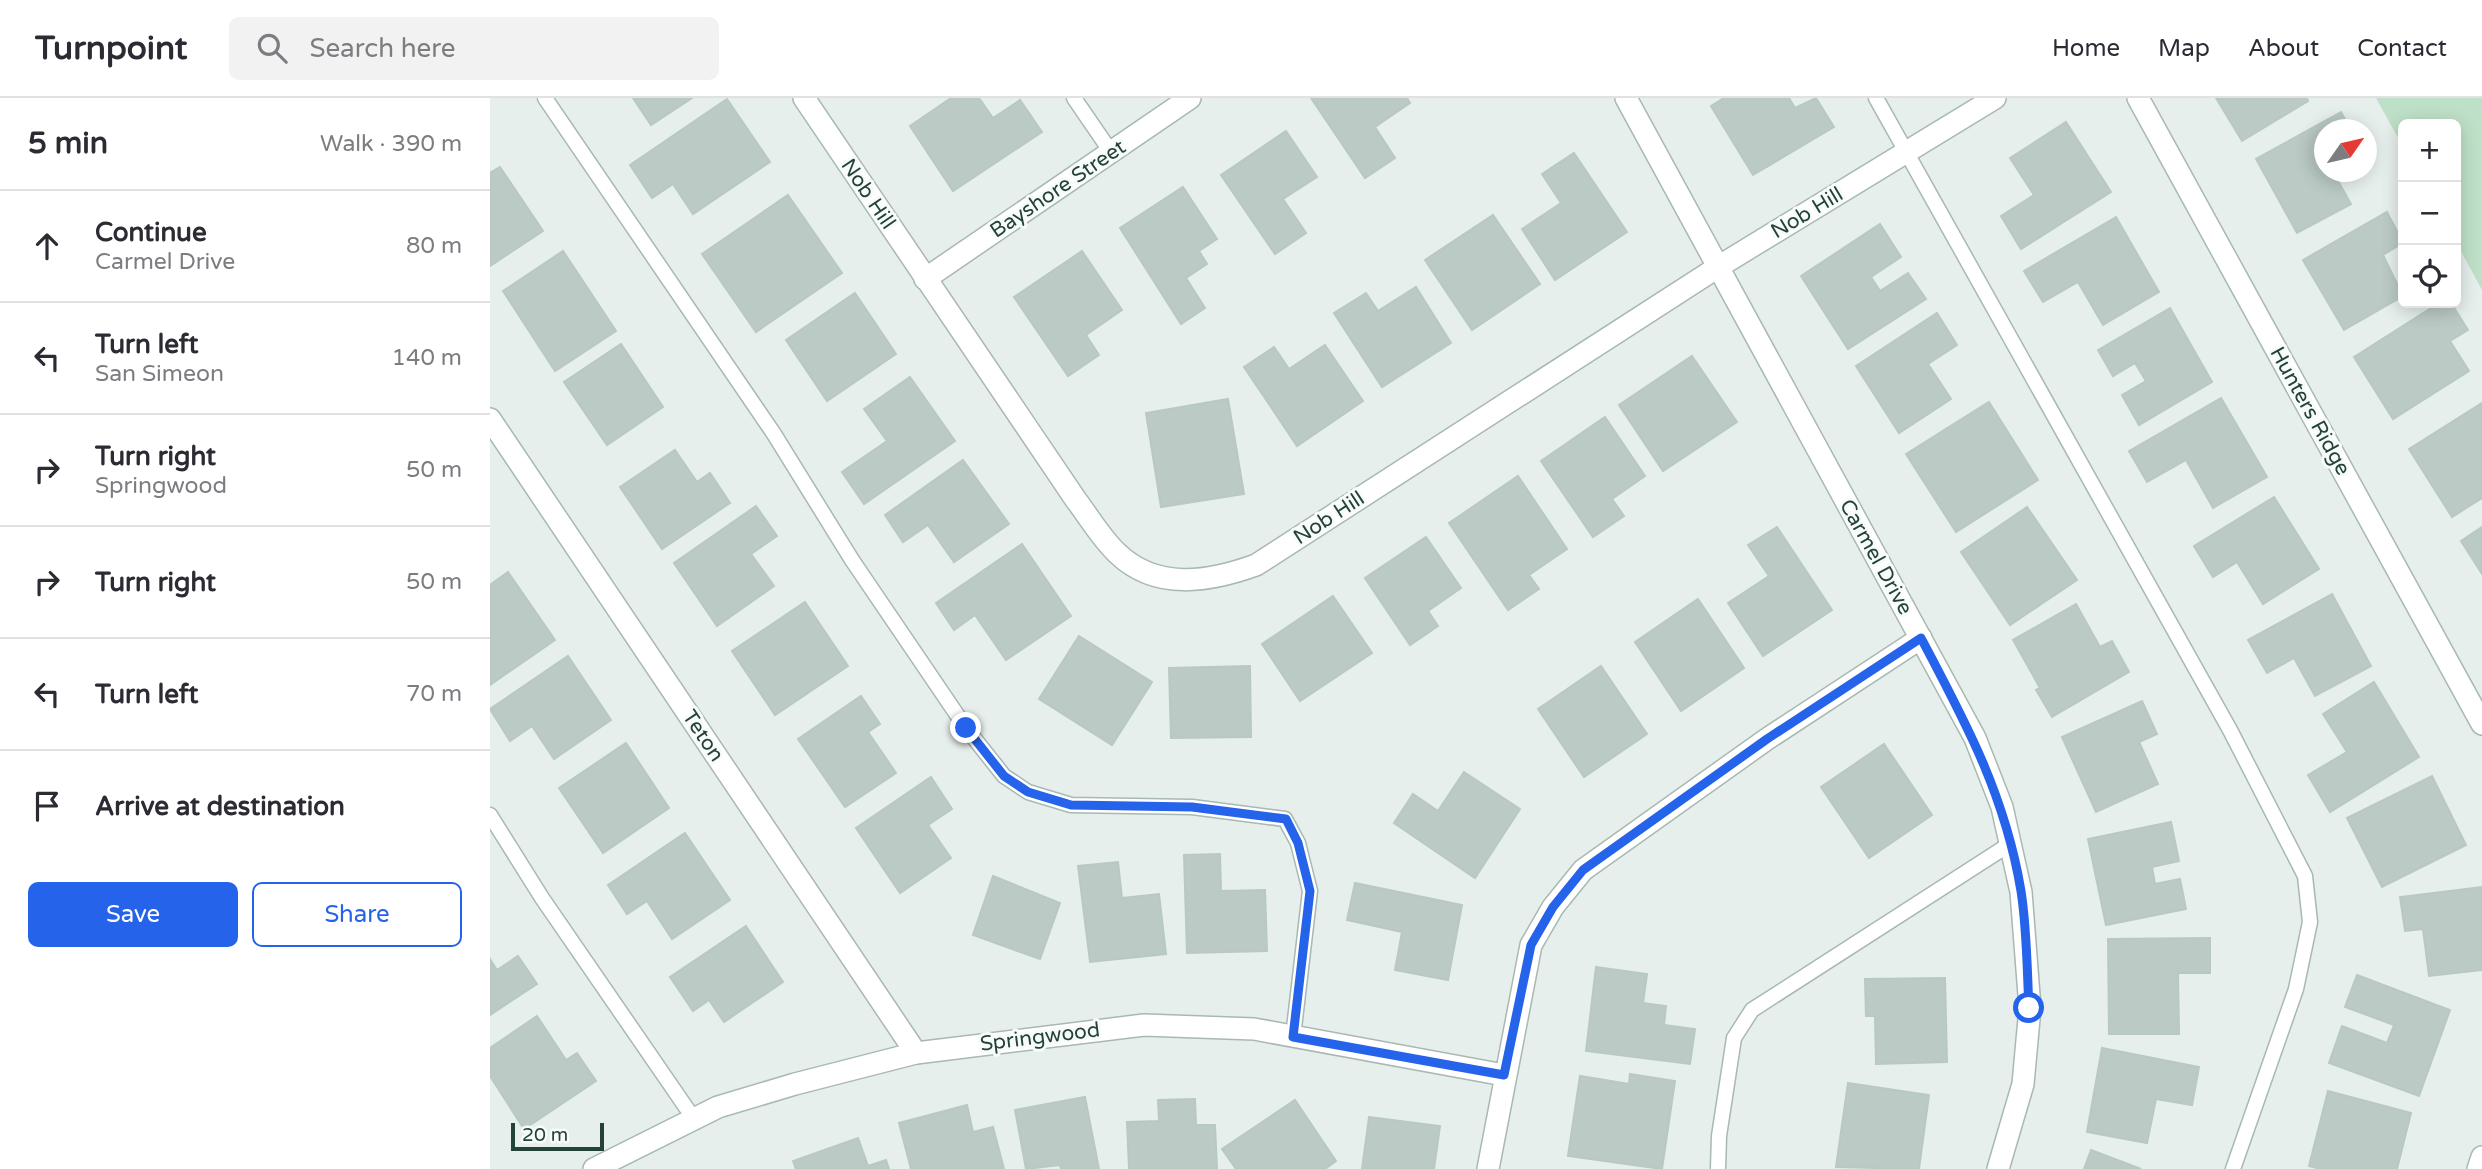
<!DOCTYPE html>
<meta charset="utf-8">
<style>
body{margin:0;font-family:"Varela Round",sans-serif;background:#f2f2f3;color:#2b2b33}
.controls{position:absolute;right:21px;top:21px;display:grid;overflow:hidden;border-radius:10px;box-shadow:0 4px 18px #0003}
.controls button{width:63px;height:63px;display:grid;place-items:center;padding:0;border:0;border-bottom:2px solid #e1e1e2;background:#fff;color:#2b2b33;font:35px sans-serif}
.compass{position:absolute;left:1824px;top:21px;width:63px;height:63px;border-radius:50%;background:#fff;box-shadow:0 4px 18px #0003;rotate:56deg}
.scale{position:absolute;left:21px;bottom:18px;width:93px;box-sizing:border-box;padding-left:7px;border:4px solid #24423a;border-top:0;font-size:19px;line-height:24px;white-space:nowrap;color:#24423a;-webkit-text-stroke:5px #f7fbf9;paint-order:stroke}
.stop{position:absolute;width:21px;height:21px;margin:-16px;border:5px solid #2563eb;border-radius:50%;background:#fff}
.stop.end{background:#2563eb;border-color:#fff;box-shadow:0 2px 7px #0008}
.list{margin:0;padding:0;list-style:none}
h2{display:flex;justify-content:space-between;align-items:center;height:91px;margin:0;padding:0 28px;font-size:30px}
h2 small{font-size:23px;font-weight:400;color:#7c7c81}
.list li{display:grid;grid-template-columns:46px 1fr auto;gap:21px;align-items:center;box-sizing:border-box;height:112px;padding:0 28px;border-top:2px solid #e1e1e2}
.list b{display:block;font-size:26px;white-space:nowrap}
.list p{margin:0;font-size:23px;white-space:nowrap;color:#7c7c81}
.list em{font-size:23px;font-style:normal;color:#7c7c81}
.actions{display:flex;gap:14px;padding:21px 28px}
.actions a{flex:1;padding:16px 0;border:2px solid #2563eb;border-radius:10px;text-align:center;font-size:24px;color:#2563eb}
.actions .main{background:#2563eb;color:#fff}
.icon{flex:none;width:38px;height:38px;fill:none;stroke:currentColor;stroke-width:2;stroke-linecap:round;stroke-linejoin:round}
.map{position:relative;flex:none;width:1992px;height:1071px;overflow:hidden}
header{display:flex;align-items:center;gap:42px;box-sizing:border-box;height:98px;padding:0 35px;background:#fff;border-bottom:2px solid #e1e1e2}
header strong{font-size:33px}
nav{display:flex;gap:38px;margin-inline-start:auto;font-size:24px}
.search{width:490px;height:63px;background:#f2f2f3;display:flex;align-items:center;gap:18px;box-sizing:border-box;padding:0 24px;border-radius:10px;color:#7c7c81;font-size:26px}
main{display:flex}
aside{flex:1;background:#fff}
.map>svg:first-child{display:block}
.green{fill:#bfe0c8}
.building{fill:#bbcac4;stroke:#b8c9c2;stroke-width:2}
.lines{fill:none;stroke-linecap:round;stroke-linejoin:round}
.service-casing{stroke:#a8b8b2;stroke-width:17}
.minor-casing{stroke:#a8b8b2;stroke-width:24}
.service{stroke:#fff;stroke-width:14}
.minor{stroke:#fff;stroke-width:21}
.route{stroke:#2563eb;stroke-width:9}
.labels{text-anchor:middle;dominant-baseline:central;stroke-width:6;stroke-linejoin:round;paint-order:stroke}
.street-label{font-size:21px;fill:#24423a;stroke:#f7fbf9}
</style>
<header>
<strong>Turnpoint</strong>
<div class="search"><svg class="icon" aria-label="search" viewBox="0 0 24 24"><circle cx="10" cy="10" r="6"/><path d="M15 15l6 6"/></svg>Search here</div>
<nav><a>Home</a><a>Map</a><a>About</a><a>Contact</a></nav>
</header>
<main>
<aside>
<h2>5 min<small>Walk · 390 m</small></h2>
<ul class="list">
<li><svg class="icon" aria-label="ahead" viewBox="0 0 24 24"><path d="M12 20V5M6 11l6-6 6 6"/></svg><div><b>Continue</b><p>Carmel Drive</p></div><em>80 m</em></li>
<li><svg class="icon" aria-label="left" viewBox="0 0 24 24"><path d="M17 20v-9H6M10 6l-5 5 5 5"/></svg><div><b>Turn left</b><p>San Simeon</p></div><em>140 m</em></li>
<li><svg class="icon" aria-label="right" viewBox="0 0 24 24"><path d="M7 20v-9h11M14 6l5 5-5 5"/></svg><div><b>Turn right</b><p>Springwood</p></div><em>50 m</em></li>
<li><svg class="icon" aria-label="right" viewBox="0 0 24 24"><path d="M7 20v-9h11M14 6l5 5-5 5"/></svg><div><b>Turn right</b></div><em>50 m</em></li>
<li><svg class="icon" aria-label="left" viewBox="0 0 24 24"><path d="M17 20v-9H6M10 6l-5 5 5 5"/></svg><div><b>Turn left</b></div><em>70 m</em></li>
<li><svg class="icon" aria-label="arrive" viewBox="0 0 24 24"><path d="M6 21V4h12l-3 4 3 4H6"/></svg><div><b>Arrive at destination</b></div></li>
</ul>
<div class="actions"><a class="main">Save</a><a>Share</a></div>
</aside>
<div class="map">
<svg width="1992" height="1071" viewBox="0 0 1992 1071">
<rect width="100%" height="100%" fill="#e6efeb"/>
<polygon class="green" points="1886,0 1992,0 1992,192 1966,144 1966,26 1913,26 1913,49"/>
<g class="building">
<polygon points="143,0 202,0 161,27"/>
<polygon points="461,0 489,0 503,20 530,2 552,34 463,93 420,28"/>
<polygon points="821,0 917,0 920,5 885,29 905,60 875,80"/>
<polygon points="1234,0 1299,0 1305,10 1326,0 1344,29 1263,77 1221,8"/>
<polygon points="1726,0 1817,0 1818,3 1752,43"/>
<polygon points="237,1 280,64 203,116 183,86 162,100 140,67"/>
<polygon points="1851,14 1861,32 1834,32 1834,74 1843,74 1861,106 1807,135 1766,61"/>
<polygon points="1576,24 1621,94 1531,151 1511,118 1544,97 1520,60"/>
<polygon points="796,33 827,79 793,101 816,135 785,156 731,77"/>
<polygon points="1084,55 1137,134 1065,182 1032,131 1071,105 1052,76"/>
<polygon points="10,69 53,133 0,168 0,75"/>
<polygon points="693,89 727,141 709,153 717,166 696,180 715,210 691,226 630,130"/>
<polygon points="298,97 352,175 266,234 212,156"/>
<polygon points="1897,114 1913,145 1893,157 1913,198 1854,232 1813,162"/>
<polygon points="1003,117 1050,186 982,232 935,162"/>
<polygon points="1626,119 1669,194 1613,227 1588,184 1553,204 1534,173"/>
<polygon points="1390,126 1411,159 1381,179 1390,193 1418,175 1436,201 1358,251 1311,178"/>
<polygon points="73,153 126,233 65,273 13,193"/>
<polygon points="592,153 632,212 596,237 609,257 578,278 524,199"/>
<polygon points="926,189 961,245 892,289 844,215 876,195 888,213"/>
<polygon points="365,195 406,256 337,303 296,242"/>
<polygon points="1949,205 1961,205 1978,232 1960,243 1979,273 1903,321 1864,259"/>
<polygon points="1680,210 1722,284 1649,327 1632,297 1656,283 1645,265 1623,278 1608,252"/>
<polygon points="1447,215 1467,247 1438,266 1461,301 1409,335 1366,268"/>
<polygon points="131,246 173,309 117,347 74,284"/>
<polygon points="835,247 873,303 807,348 754,269 784,249 799,271"/>
<polygon points="1202,258 1247,324 1173,373 1129,307"/>
<polygon points="420,279 465,343 374,406 352,374 397,343 374,311"/>
<polygon points="1731,300 1777,379 1723,410 1696,362 1657,384 1639,353"/>
<polygon points="738,301 754,396 671,409 656,315"/>
<polygon points="1499,304 1548,382 1466,434 1416,356"/>
<polygon points="1992,305 1992,400 1962,419 1919,351"/>
<polygon points="1115,319 1155,378 1122,401 1134,418 1103,439 1051,363"/>
<polygon points="185,352 207,384 220,375 240,405 172,451 130,389"/>
<polygon points="473,362 519,426 464,464 438,427 413,444 395,417"/>
<polygon points="1028,378 1077,451 1039,477 1049,491 1018,512 959,425"/>
<polygon points="1784,399 1829,471 1773,506 1747,464 1723,479 1704,448"/>
<polygon points="266,408 287,438 261,456 284,488 227,528 184,465"/>
<polygon points="1537,409 1587,482 1520,527 1471,454"/>
<polygon points="1287,429 1342,512 1273,558 1238,505 1279,478 1258,447"/>
<polygon points="1992,429 1992,476 1971,443"/>
<polygon points="936,439 971,490 938,513 948,528 920,547 875,480"/>
<polygon points="532,446 581,518 516,562 485,517 464,532 446,505"/>
<polygon points="18,474 65,542 0,587 0,487"/>
<polygon points="1842,496 1881,568 1825,598 1804,560 1777,575 1758,542"/>
<polygon points="843,498 882,555 810,603 772,546"/>
<polygon points="1208,501 1254,570 1191,613 1145,544"/>
<polygon points="315,504 358,568 285,617 242,553"/>
<polygon points="1586,506 1610,549 1622,543 1639,574 1562,619 1546,592 1550,590 1523,542"/>
<polygon points="589,538 662,584 622,647 549,601"/>
<polygon points="78,558 121,622 64,661 42,628 20,643 0,611"/>
<polygon points="760,568 761,639 681,640 679,570"/>
<polygon points="1111,568 1157,636 1094,679 1048,611"/>
<polygon points="1884,584 1929,659 1840,714 1818,677 1857,654 1833,616"/>
<polygon points="371,598 390,626 378,634 406,675 355,709 308,641"/>
<polygon points="1652,603 1667,636 1649,644 1668,686 1606,714 1572,639"/>
<polygon points="136,645 179,710 113,755 69,690"/>
<polygon points="1394,646 1442,717 1379,760 1331,689"/>
<polygon points="974,674 1030,711 985,780 904,725 923,696 948,713"/>
<polygon points="1942,678 1976,747 1892,789 1857,720"/>
<polygon points="441,679 462,711 438,727 461,760 410,795 366,730"/>
<polygon points="1681,724 1689,763 1662,769 1665,786 1690,781 1696,811 1616,827 1598,741"/>
<polygon points="195,735 240,802 182,841 157,803 137,816 118,787"/>
<polygon points="730,756 731,793 775,792 777,853 697,855 694,757"/>
<polygon points="628,764 632,800 669,796 676,856 600,864 588,768"/>
<polygon points="503,778 570,805 550,861 483,837"/>
<polygon points="865,785 972,807 958,882 905,872 912,834 857,822"/>
<polygon points="1992,789 1992,872 1939,878 1933,831 1915,833 1910,799"/>
<polygon points="256,828 293,884 234,924 219,902 203,913 180,879"/>
<polygon points="1720,840 1720,875 1688,875 1689,936 1619,936 1618,841"/>
<polygon points="28,858 47,886 0,917 0,861 7,872"/>
<polygon points="1106,869 1157,876 1153,905 1176,908 1174,927 1205,931 1200,966 1096,953"/>
<polygon points="1867,877 1960,912 1929,998 1839,965 1852,928 1897,945 1904,927 1855,909"/>
<polygon points="1455,880 1457,964 1386,966 1385,918 1376,918 1375,881"/>
<polygon points="47,918 76,962 87,955 106,983 34,1031 0,978 0,950"/>
<polygon points="1612,950 1709,969 1702,1007 1666,1001 1657,1045 1597,1034"/>
<polygon points="1140,976 1185,983 1172,1071 1078,1058 1090,978 1139,986"/>
<polygon points="1358,985 1439,997 1429,1071 1346,1069"/>
<polygon points="1838,993 1921,1015 1907,1071 1831,1071 1819,1068"/>
<polygon points="595,999 609,1071 571,1071 570,1067 536,1071 525,1012"/>
<polygon points="705,1001 706,1027 725,1027 727,1071 639,1071 637,1024 669,1023 668,1002"/>
<polygon points="805,1002 846,1063 835,1071 746,1071 732,1051"/>
<polygon points="477,1007 483,1034 503,1029 514,1071 421,1071 409,1025"/>
<polygon points="879,1019 950,1028 944,1071 872,1071"/>
<polygon points="368,1040 378,1068 396,1062 399,1071 306,1071 303,1063"/>
<polygon points="1601,1052 1651,1071 1594,1071"/>
</g>
<g class="lines">
<defs>
<g id="service">
<polyline points="55,0 284,336 362,462 476,630 514,678 538,694 581,707 702,709 795,721 808,745 820,793 803,939"/>
<polyline points="584,0 621,54"/>
<polyline points="1386,0 1740,632 1815,778 1820,824 1806,891 1743,1071"/>
<polyline points="0,717 52,800 204,1021"/>
<polyline points="1228,1071 1229,1038 1244,940 1262,912 1520,746"/>
</g>
<g id="minor">
<path d="M314 0 586 402C599 419 611 440 627 455 666 493 719 484 766 467L1228 169 1505 0"/>
<polyline points="1136,0 1485,640 1512,709 1531,794 1540,910 1533,986 1508,1071"/>
<polyline points="1648,0 1992,626"/>
<polyline points="435,181 700,0"/>
<polyline points="0,321 426,955"/>
<polyline points="104,1071 228,1009 305,986 426,955 654,927 764,931 1014,977"/>
<polyline points="998,1071 1041,847 1063,809 1093,772 1277,641 1431,540"/>
<polyline points="1988,1071 1992,1059"/>
</g>
</defs>
<use href="#service" class="service-casing"/>
<use href="#minor" class="minor-casing"/>
<use href="#service" class="service"/>
<use href="#minor" class="minor"/>
</g>
<g class="lines">
<path class="route" d="M476 630 514 678 538 694 581 707 702 709 796 721 808 745 820 793 803 939 1014 977 1041 847 1063 809 1093 772 1277 641 1431 540C1476 625 1515 697 1531 793 1537 831 1537 872 1539 910"/>
</g>
<g class="labels">
<g class="street-label">
<text transform="translate(568 91) rotate(-34)">Bayshore Street</text>
<text transform="translate(378 96) rotate(56)">Nob Hill</text>
<text transform="translate(1317 115) rotate(-31)">Nob Hill</text>
<text transform="translate(1820 313) rotate(61)">Hunters Ridge</text>
<text transform="translate(839 420) rotate(-33)">Nob Hill</text>
<text transform="translate(1386 459) rotate(61)">Carmel Drive</text>
<text transform="translate(213 638) rotate(56)">Teton</text>
<text transform="translate(550 939) rotate(-7)">Springwood</text>
</g>
</g>
</svg>
<div class="controls">
<button>+</button>
<button>−</button>
<button><svg class="icon" aria-label="locate" viewBox="0 0 24 24"><circle cx="12" cy="12" r="6"/><path d="M12 2v4M12 18v4M2 12h4M18 12h4"/></svg></button>
</div>
<svg class="compass" viewBox="-18 -18 36 36"><path d="M0-13l5 13h-10z" fill="#e53935"/><path d="M0 13l5-13h-10z" fill="#7c7c81"/></svg>
<div class="scale">20 m</div>
<div class="stop" style="left:1539px;top:910px"></div>
<div class="stop end" style="left:476px;top:630px"></div>
</div>
</main>
